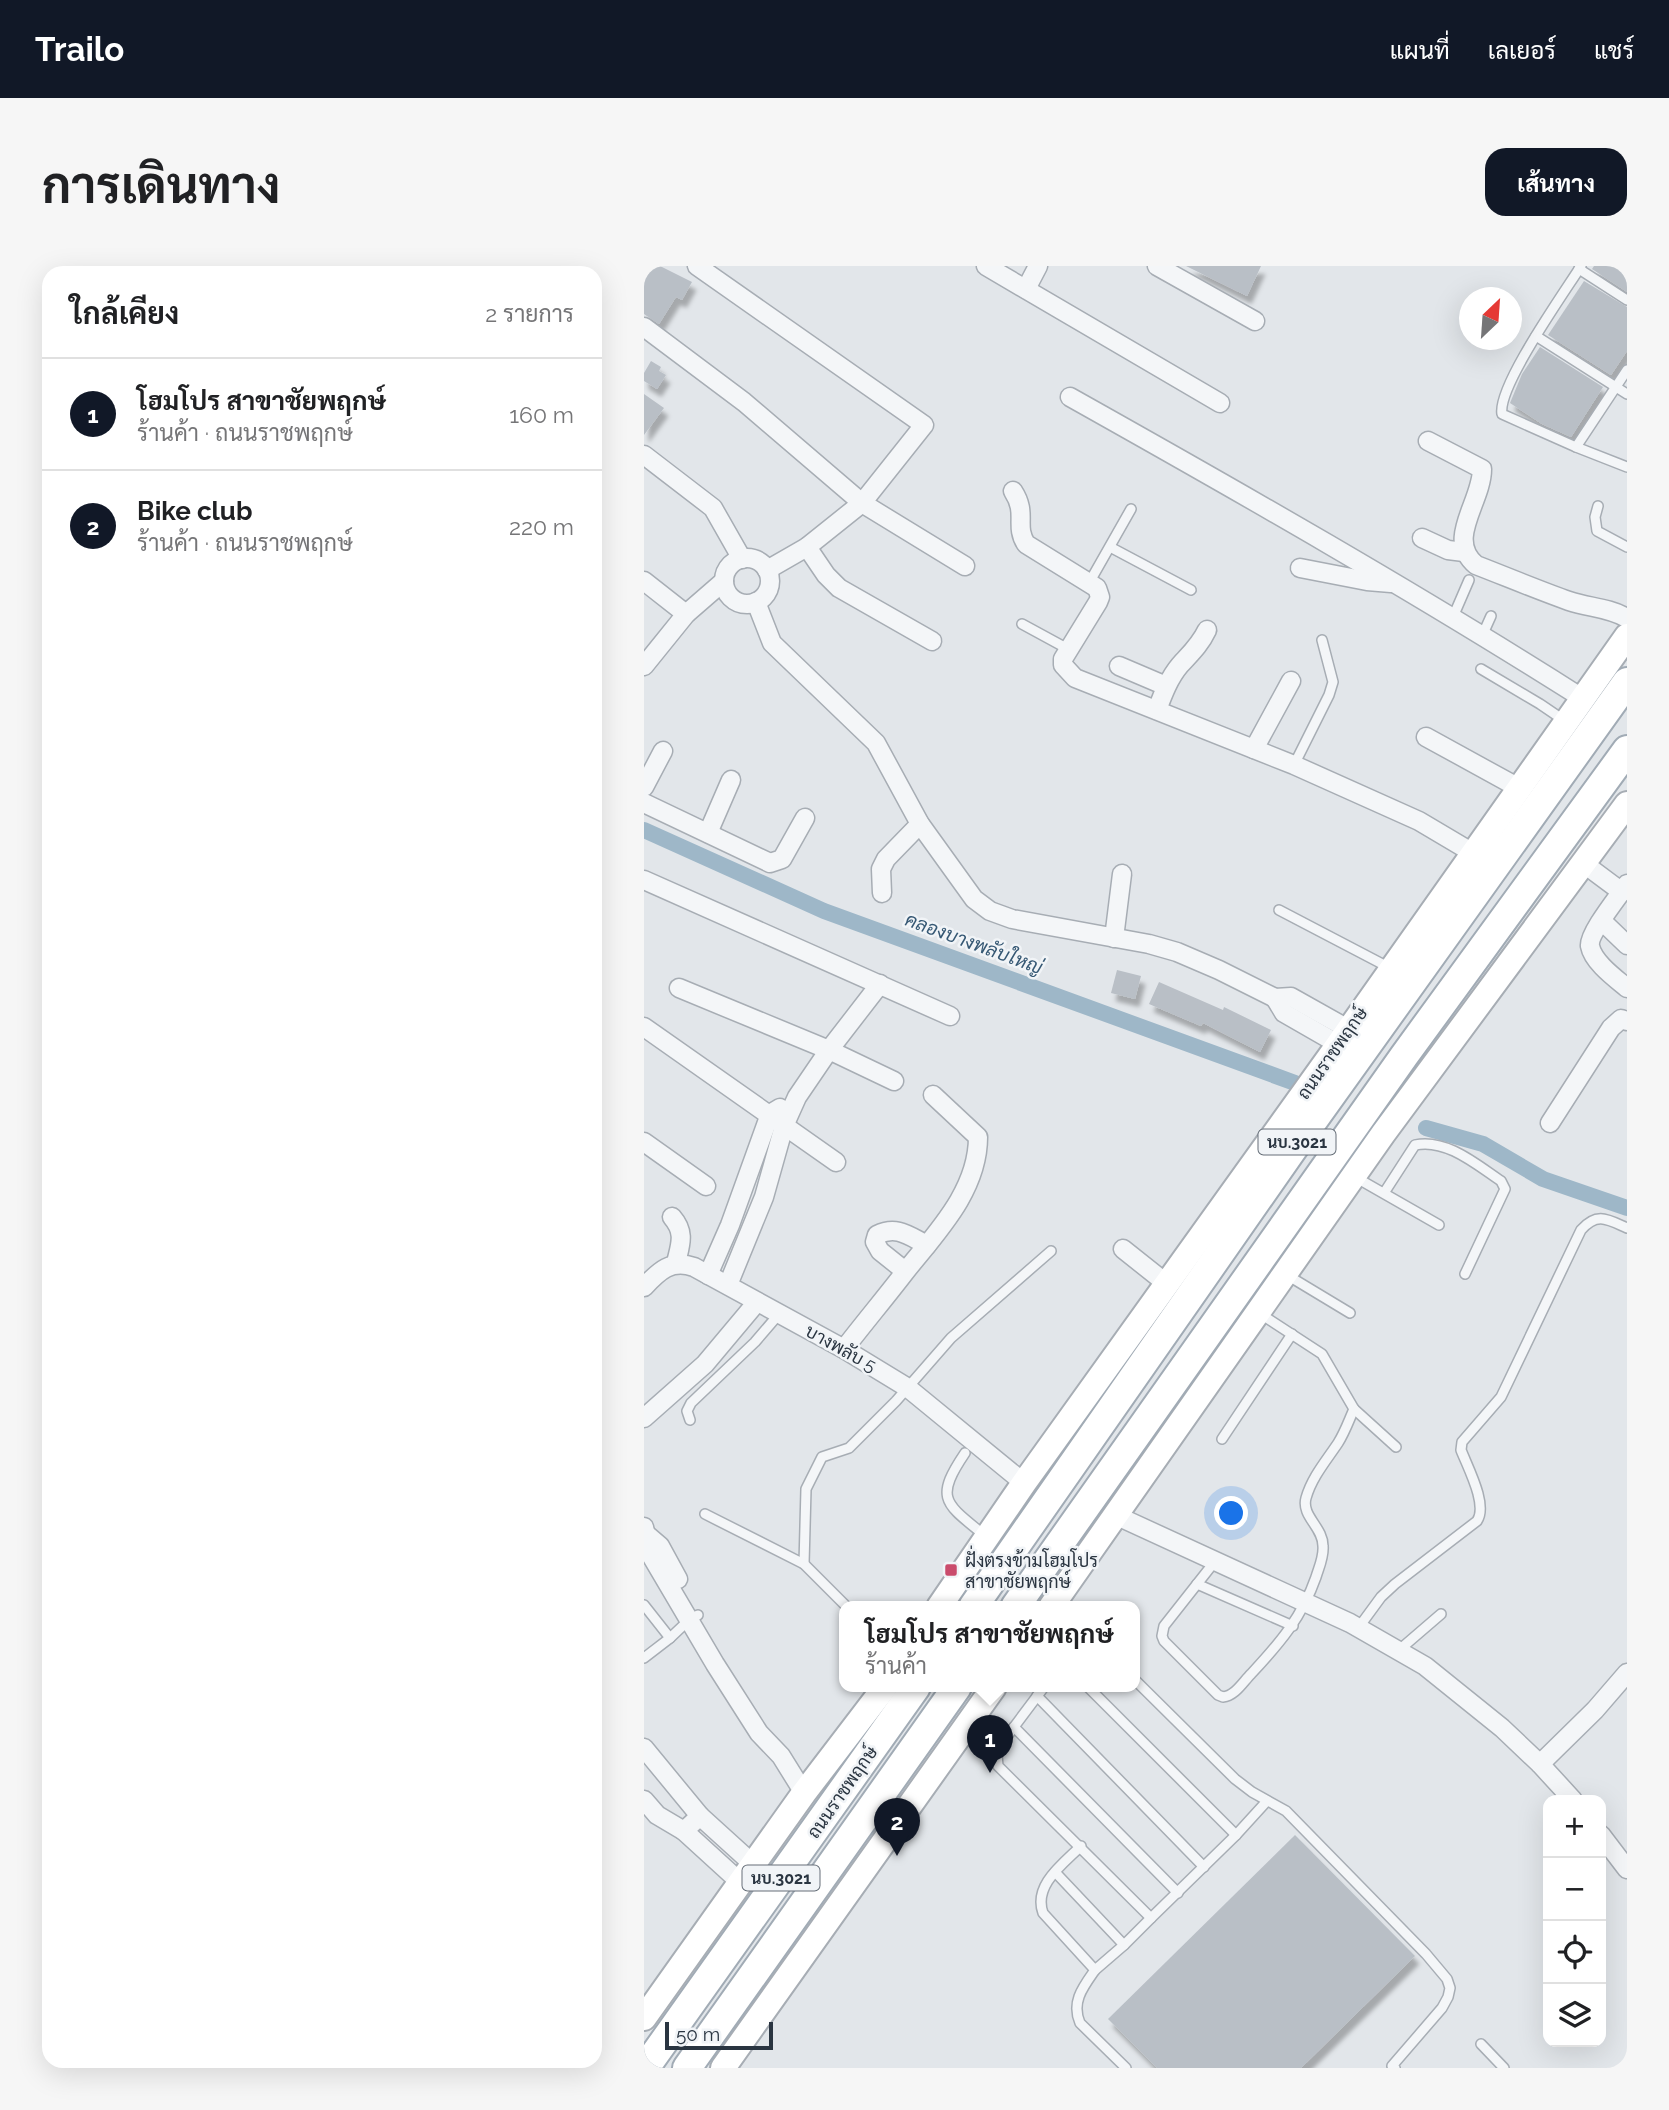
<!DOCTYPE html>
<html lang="th">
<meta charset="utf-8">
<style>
body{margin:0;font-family:Raleway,Sarabun,sans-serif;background:#f6f6f6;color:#202124}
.controls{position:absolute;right:21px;bottom:21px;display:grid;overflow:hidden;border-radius:14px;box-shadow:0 7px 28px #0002}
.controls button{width:63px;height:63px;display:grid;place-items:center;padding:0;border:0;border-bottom:2px solid #e0e0e0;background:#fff;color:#202124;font:35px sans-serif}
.compass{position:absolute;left:815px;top:21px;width:63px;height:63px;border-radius:50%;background:#fff;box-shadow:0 7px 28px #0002;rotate:25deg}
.scale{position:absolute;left:21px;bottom:18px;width:108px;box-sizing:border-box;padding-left:7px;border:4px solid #2a3541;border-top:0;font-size:19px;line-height:24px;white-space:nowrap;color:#2a3541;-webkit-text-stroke:5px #f1f4f7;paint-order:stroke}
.you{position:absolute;left:588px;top:1248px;width:24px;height:24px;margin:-18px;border:5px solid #fff;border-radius:50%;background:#1a73e8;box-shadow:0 0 0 10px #1a73e833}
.badge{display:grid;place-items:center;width:46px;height:46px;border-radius:50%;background:#111827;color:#fff;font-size:23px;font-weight:700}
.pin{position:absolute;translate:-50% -58px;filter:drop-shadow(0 2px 4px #0008)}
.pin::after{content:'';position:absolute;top:37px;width:24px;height:21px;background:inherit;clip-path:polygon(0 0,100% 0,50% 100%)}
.popup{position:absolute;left:195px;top:1335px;width:301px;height:91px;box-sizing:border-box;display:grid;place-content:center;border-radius:14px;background:#fff;filter:drop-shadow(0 2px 5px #0005);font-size:23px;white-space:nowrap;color:#757577}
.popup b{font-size:26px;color:#202124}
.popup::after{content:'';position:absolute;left:50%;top:100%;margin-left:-14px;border:14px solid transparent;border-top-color:#fff}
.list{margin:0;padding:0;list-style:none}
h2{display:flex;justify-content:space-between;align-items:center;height:91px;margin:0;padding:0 28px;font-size:30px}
h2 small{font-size:23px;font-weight:400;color:#757577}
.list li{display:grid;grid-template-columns:46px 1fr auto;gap:21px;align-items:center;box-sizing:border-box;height:112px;padding:0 28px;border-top:2px solid #e0e0e0}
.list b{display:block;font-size:26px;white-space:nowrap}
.list p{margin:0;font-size:23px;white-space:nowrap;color:#757577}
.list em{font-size:23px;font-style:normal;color:#757577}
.icon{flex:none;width:38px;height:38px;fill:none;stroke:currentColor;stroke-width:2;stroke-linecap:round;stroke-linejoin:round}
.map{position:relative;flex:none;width:983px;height:1802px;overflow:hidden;border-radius:21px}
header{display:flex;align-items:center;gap:42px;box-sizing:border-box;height:98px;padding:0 35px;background:#111827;color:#fff}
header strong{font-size:33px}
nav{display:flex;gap:38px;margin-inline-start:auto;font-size:24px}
.intro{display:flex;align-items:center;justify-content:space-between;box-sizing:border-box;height:168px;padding:0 42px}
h1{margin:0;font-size:49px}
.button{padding:18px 32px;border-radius:21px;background:#111827;color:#fff;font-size:24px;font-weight:700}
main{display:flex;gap:42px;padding:0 42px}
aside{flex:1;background:#fff;border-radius:21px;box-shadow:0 7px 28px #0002}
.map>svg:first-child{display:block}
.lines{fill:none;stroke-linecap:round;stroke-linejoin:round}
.canal{stroke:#9eb7c8;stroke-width:16}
.building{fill:#b9bfc6;filter:url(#shadow)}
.service-casing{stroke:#a7adb4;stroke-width:12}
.minor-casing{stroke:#a7adb4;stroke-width:21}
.secondary-casing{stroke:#a7adb4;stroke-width:28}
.primary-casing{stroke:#a1abb5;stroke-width:32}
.service{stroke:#f4f6f8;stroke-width:9}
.minor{stroke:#f4f6f8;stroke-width:18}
.secondary{stroke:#fff;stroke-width:24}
.primary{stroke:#fff;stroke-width:28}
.poi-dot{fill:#ca4c6c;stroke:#f1f4f7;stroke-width:2.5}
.labels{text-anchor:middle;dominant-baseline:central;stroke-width:5;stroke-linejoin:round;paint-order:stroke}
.shield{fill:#f1f4f7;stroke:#666e78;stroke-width:2}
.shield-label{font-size:16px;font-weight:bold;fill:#2a3541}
.street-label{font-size:18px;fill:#2a3541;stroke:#f1f4f7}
.poi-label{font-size:18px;fill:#2a3541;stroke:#f1f4f7;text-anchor:start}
.water-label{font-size:19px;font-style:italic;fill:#365874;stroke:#f1f4f7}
</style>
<header>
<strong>Trailo</strong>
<nav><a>แผนที่</a><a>เลเยอร์</a><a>แชร์</a></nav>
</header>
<div class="intro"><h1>การเดินทาง</h1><a class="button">เส้นทาง</a></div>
<main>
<aside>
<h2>ใกล้เคียง<small>2 รายการ</small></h2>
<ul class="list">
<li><span class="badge">1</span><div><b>โฮมโปร สาขาชัยพฤกษ์</b><p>ร้านค้า · ถนนราชพฤกษ์</p></div><em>160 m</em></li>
<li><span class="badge">2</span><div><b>Bike club</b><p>ร้านค้า · ถนนราชพฤกษ์</p></div><em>220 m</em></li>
</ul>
</aside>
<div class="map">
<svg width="983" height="1802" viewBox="0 0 983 1802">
<defs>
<filter id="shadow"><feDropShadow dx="4.5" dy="8" stdDeviation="2" flood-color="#0004"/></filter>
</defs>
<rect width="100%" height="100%" fill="#e2e6ea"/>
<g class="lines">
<g class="canal">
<polyline points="0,564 180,645 651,817"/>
<polyline points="782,862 839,878 899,913 983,942"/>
</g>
</g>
<g class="building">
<polygon points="0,0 16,0 48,16 38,34 32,31 15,58 0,48"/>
<polygon points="542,0 617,0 603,30"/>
<polygon points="950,0 983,0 983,26 948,3"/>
<polygon points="940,15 983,41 983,85 967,109 904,69"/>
<polygon points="896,81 959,121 927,171 898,158 866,137 878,108"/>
<polygon points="7,95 17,101 15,105 22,109 13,123 0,115 0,107"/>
<polygon points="0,128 20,142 0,169"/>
<polygon points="473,704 497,710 491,733 467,727"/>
<polygon points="515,716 579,744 580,741 627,764 616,786 559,757 557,760 505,738"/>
<polygon points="651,1569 771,1690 657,1802 513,1802 464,1753"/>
</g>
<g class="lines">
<defs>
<g id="service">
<path d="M937 0C920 27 853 121 858 148L932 181 983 201"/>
<polyline points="935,3 983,34"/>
<polyline points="892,70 983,128"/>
<polyline points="932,181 983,104"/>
<polyline points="954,240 951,251 953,265 983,281"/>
<polyline points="466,281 547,324"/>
<polyline points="445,317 487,243"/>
<polyline points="809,351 825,314"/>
<polyline points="378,358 424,383"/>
<polyline points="838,370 847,350"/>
<polyline points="837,403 896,438 921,455"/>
<polyline points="650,499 685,429 689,416 678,374"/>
<polyline points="635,644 746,702"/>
<polyline points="711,911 795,959"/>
<path d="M740 927 771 879C802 872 833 899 857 915L861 923 821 1008"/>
<polyline points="643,1009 706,1047"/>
<polyline points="710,1143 752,1181"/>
<polyline points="46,1154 43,1145 47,1137 111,1076 135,1048"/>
<polyline points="578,1173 648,1068"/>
<path d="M321 1187C290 1233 301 1237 340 1269"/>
<polyline points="61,1248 160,1298 203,1341"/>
<path d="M572 1294 520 1360 518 1370 520 1375 574 1429 579 1431C591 1430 599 1416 607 1408 636 1377 658 1351 672 1311 675 1301 680 1291 679 1280 679 1261 657 1250 662 1232 668 1211 682 1195 694 1177 701 1166 705 1154 710 1143L678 1088 615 1047"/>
<polyline points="160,1298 162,1223 178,1191 205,1182 252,1135 307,1072 407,985"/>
<polyline points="553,1318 649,1360"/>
<polyline points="0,1339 26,1372 0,1392"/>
<path d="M715 1361 737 1331 751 1318 833 1255C844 1239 824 1202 817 1184L818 1176 857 1131 937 964C953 946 963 953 983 962"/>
<polyline points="26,1372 45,1354 54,1349"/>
<polyline points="754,1385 797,1348"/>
<polyline points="491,1414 591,1513 608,1526 642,1545 782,1688 803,1713 806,1722 804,1731 798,1742 748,1800 751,1802"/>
<polyline points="444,1421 592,1569"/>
<polyline points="393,1430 560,1601"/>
<polyline points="326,1458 358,1477 353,1489 354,1500 507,1652 592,1569 623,1535"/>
<polyline points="370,1461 534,1627"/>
<polyline points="358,1477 400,1421"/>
<path d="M437 1580C419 1598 389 1619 399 1647L451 1704C439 1721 427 1736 436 1757L482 1802"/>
<polyline points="411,1606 480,1679 507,1652"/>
<polyline points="451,1704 480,1679"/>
<polyline points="837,1778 860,1802"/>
</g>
<g id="minor">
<polyline points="53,0 280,159 218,237 163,281 123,304"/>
<polyline points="342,0 576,137"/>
<polyline points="513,0 611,55"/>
<polyline points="382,23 394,0"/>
<polyline points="0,61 100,136 218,237 321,300"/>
<path d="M426 131C599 228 771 326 938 432"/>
<path d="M784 175 838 203C838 236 801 273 832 299 863 311 894 324 925 335 946 342 963 341 983 352"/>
<polyline points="0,189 69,242 98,293"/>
<path d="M369 225C384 248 370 259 382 278L453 322 456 331 454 336 419 393V399L431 412 650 499 775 555 829 587"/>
<polyline points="778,272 804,284 820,286"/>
<polyline points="163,281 182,309 195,322 288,375"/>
<circle cx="103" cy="315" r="23"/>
<polyline points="656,302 723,315 747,317"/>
<polyline points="0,315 42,348"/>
<polyline points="112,336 128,377 232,477 276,558 330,633 346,645 368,653 505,678 533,686 575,704 631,732 647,731 704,763"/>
<polyline points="0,400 42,348 80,315"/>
<polyline points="475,400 522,420"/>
<path d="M513 444C519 428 525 412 536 399 546 388 556 379 563 364"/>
<polyline points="782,471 875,522"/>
<polyline points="610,483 647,415"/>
<polyline points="0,521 19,485"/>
<polyline points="0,537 126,597 138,593 161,552"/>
<polyline points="64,567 87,514"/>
<polyline points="939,597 978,626"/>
<polyline points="0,614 306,750"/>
<path d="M983 618C975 630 944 668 946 680 949 696 971 712 983 722"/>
<polyline points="238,627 237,603 242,593 276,558"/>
<polyline points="958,655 983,679"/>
<polyline points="470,672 478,608"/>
<polyline points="35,722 185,784 250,815"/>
<polyline points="631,732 640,747 694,778"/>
<polyline points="0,761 192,896"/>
<polyline points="906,857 967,762 977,753 983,755"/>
<polyline points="0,876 62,920"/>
<path d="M28 951C42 967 36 979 32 997"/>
<polyline points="479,983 523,1018"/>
<path d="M261 1005 236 985 231 976 233 969C253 959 265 970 283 979"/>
<polyline points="64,1009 86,959 126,848 136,842"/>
<polyline points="84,1019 120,931 140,860 153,831 185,784 236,718"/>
<path d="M0 1021C15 1005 27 993 50 1001L200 1083 264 1122 380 1217"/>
<path d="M200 1083C220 1057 241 1032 261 1006 292 967 334 925 334 871L289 829"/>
<polyline points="0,1152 61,1098 113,1036"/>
<polyline points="471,1249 706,1357 781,1400 858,1462 896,1498 929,1534"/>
<polyline points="0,1261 5,1286 71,1398 115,1467 137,1490 160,1527"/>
<polyline points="2,1268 16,1280 34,1313"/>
<polyline points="0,1482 56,1550 110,1599"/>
<polyline points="896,1498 951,1444 983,1407"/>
<polyline points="0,1534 13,1549 40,1565"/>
<polyline points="56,1550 40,1565 97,1617"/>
<polyline points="957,1569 983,1603"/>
</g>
<g id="secondary">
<polyline points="295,1341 380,1217 687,789 983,370"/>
<polyline points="407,1341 739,868 983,538"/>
<polyline points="0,1752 160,1527 241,1421"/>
<polyline points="79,1802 350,1421"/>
</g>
<g id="primary">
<polyline points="329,1341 648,884 983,416"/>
<polyline points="371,1341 760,790 983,484"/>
<polyline points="1,1802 272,1421"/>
<polyline points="43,1802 313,1421"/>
</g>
</defs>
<use href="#service" class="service-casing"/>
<use href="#minor" class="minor-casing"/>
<use href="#secondary" class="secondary-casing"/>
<use href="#primary" class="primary-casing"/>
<use href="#service" class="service"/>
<use href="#minor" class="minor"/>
<use href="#secondary" class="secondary"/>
<use href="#primary" class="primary"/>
</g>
<rect class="poi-dot" x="300" y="1297" width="14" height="14" rx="3.5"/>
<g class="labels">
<g class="shield">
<rect x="614.5" y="863.5" width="77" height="25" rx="5"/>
<rect x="98.5" y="1599.5" width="77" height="25" rx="5"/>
</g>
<g class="shield-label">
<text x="653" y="876">นบ.3021</text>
<text x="137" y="1612">นบ.3021</text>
</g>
<g class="street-label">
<text transform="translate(688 787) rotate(-55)">ถนนราชพฤกษ์</text>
<text transform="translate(197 1082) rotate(29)">บางพลับ 5</text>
<text transform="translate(198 1526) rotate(-55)">ถนนราชพฤกษ์</text>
</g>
<g class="poi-label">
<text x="321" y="1294">ฝั่งตรงข้ามโฮมโปร<tspan x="321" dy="21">สาขาชัยพฤกษ์</tspan></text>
</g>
<g class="water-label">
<text transform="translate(330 677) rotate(20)">คลองบางพลับใหญ่</text>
</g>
</g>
</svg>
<div class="controls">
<button>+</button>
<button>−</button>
<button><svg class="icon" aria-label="locate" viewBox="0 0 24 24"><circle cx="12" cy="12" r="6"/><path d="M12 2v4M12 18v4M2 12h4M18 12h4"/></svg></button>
<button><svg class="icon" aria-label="layers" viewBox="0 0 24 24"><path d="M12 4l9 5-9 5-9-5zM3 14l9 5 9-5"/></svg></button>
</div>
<svg class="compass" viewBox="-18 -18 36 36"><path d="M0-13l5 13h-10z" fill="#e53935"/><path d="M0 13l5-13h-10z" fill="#757577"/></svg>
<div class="scale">50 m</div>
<div class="you"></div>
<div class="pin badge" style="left:346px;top:1507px">1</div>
<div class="popup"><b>โฮมโปร สาขาชัยพฤกษ์</b>ร้านค้า</div>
<div class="pin badge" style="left:253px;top:1590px">2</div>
</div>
</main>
